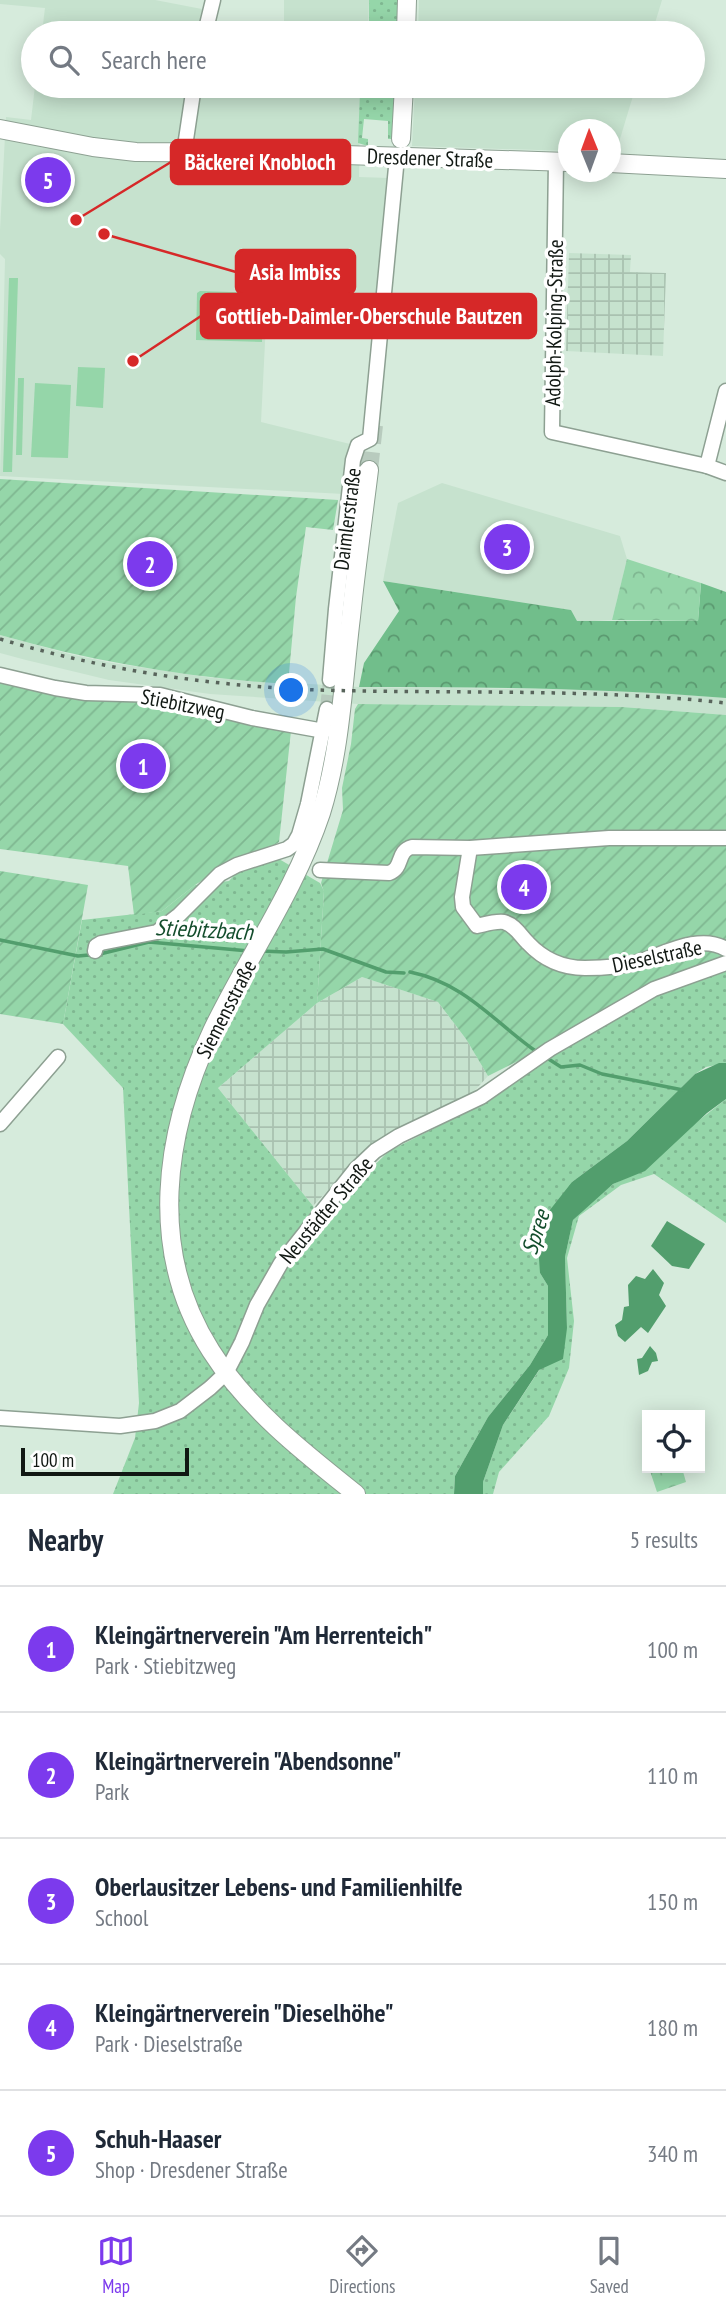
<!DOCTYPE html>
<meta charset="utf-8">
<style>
body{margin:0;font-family:"PT Sans Narrow",sans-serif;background:#f6f6f7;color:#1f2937}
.controls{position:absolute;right:21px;bottom:21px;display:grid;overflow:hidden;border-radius:0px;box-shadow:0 4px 18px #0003}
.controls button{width:63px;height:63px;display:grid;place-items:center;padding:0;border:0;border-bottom:2px solid #e0e1e3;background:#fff;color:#1f2937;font:35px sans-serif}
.compass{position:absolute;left:558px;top:119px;width:63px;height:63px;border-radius:50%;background:#fff;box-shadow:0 4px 18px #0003;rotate:359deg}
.scale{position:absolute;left:21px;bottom:18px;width:168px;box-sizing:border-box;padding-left:7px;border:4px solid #111813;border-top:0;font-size:19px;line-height:24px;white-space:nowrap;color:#111813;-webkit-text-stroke:5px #fff;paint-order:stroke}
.you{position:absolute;left:292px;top:691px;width:24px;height:24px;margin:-18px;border:5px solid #fff;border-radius:50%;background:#1a73e8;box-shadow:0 0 0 10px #1a73e833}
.badge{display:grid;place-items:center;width:46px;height:46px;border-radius:50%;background:#7c3aed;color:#fff;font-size:23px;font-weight:700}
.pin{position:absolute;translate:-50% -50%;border:4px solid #fff;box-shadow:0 2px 7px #0006}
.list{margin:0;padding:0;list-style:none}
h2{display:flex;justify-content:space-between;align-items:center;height:91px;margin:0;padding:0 28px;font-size:30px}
h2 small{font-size:23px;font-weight:400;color:#747a83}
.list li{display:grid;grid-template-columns:46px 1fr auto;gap:21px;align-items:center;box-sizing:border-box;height:126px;padding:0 28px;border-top:2px solid #e0e1e3}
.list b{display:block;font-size:26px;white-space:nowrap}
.list p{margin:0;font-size:23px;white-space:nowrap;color:#747a83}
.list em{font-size:23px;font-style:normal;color:#747a83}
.icon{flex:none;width:38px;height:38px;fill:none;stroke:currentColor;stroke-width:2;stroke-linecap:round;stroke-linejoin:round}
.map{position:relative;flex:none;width:726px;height:1494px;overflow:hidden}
.search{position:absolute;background:#fff;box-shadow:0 4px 18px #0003;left:21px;right:21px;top:21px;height:77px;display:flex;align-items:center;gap:18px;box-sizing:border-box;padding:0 24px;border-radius:38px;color:#747a83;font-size:26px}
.sheet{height:721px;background:#fff}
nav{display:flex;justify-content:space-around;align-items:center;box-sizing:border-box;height:98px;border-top:2px solid #e0e1e3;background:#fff;font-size:19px;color:#747a83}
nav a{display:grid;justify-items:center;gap:4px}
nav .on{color:#7c3aed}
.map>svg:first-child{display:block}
.built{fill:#c6e2ce}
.industrial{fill:url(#industrial-grid)}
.grass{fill:url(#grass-dots)}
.forest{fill:url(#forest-crowns)}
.park{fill:url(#park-crowns)}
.garden{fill:url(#garden-furrows)}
.pitch{fill:#95d6a9}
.water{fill:#529e6d}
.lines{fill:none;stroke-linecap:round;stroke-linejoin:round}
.stream{stroke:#529e6d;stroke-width:3.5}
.minor-tunnel{stroke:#b8cbbe;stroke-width:14;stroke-dasharray:14 7;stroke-linecap:butt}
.major-tunnel{stroke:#b8cbbe;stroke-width:18;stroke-dasharray:18 9;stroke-linecap:butt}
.minor-casing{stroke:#8da092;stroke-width:17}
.major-casing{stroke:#8da092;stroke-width:20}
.minor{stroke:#fff;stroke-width:14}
.major{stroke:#fff;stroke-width:18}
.rail{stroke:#58645b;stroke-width:3.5;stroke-dasharray:3.5 7;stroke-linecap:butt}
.labels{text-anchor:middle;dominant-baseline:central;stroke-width:7;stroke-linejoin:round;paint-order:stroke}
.street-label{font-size:21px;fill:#111813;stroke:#fff}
.water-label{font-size:23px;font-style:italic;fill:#134d2c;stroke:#fff}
.leader{fill:none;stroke:#d62828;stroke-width:2.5}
.callout-dot{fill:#d62828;stroke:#fff;stroke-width:2.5}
.callout{fill:#d62828;stroke:#d62828;stroke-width:2.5}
.callout-label{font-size:23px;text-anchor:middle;font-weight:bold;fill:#fff}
</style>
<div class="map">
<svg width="726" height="1494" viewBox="0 0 726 1494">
<defs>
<pattern id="industrial-grid" width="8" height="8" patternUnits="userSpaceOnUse" patternTransform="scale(1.75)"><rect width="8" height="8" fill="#c6e2ce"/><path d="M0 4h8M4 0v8" fill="none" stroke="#a9c1b0"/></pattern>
<pattern id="grass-dots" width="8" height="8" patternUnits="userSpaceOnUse" patternTransform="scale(1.75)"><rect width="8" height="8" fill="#95d6a9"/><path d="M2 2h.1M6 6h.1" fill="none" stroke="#7fb791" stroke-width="1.8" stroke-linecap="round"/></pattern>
<pattern id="forest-crowns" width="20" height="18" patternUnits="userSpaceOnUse" patternTransform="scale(1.75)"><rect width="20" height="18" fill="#71be8b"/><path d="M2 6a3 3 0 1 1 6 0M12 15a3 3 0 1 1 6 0" fill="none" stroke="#5b9970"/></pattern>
<pattern id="park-crowns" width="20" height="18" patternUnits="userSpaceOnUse" patternTransform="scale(1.75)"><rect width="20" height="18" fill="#95d6a9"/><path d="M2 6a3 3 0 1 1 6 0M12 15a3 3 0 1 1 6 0" fill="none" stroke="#7fb791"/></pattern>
<pattern id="garden-furrows" width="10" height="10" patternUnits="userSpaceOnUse" patternTransform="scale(1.75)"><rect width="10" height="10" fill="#95d6a9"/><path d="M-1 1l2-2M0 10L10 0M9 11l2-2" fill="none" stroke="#7fb791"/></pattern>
</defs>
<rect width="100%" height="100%" fill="#d6ebdc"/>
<g class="built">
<polygon points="0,0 155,0 202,9 197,33 42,33 45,8 0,4"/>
<polygon points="284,0 369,0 368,33 284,33"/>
<polygon points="419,0 662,0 652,33 418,33"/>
<polygon points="35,86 364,86 360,92 359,177 389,178 376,311 267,303 261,422 350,444 344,494 0,476 5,259 0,254 0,230 6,117 31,120"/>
<polygon points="415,86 636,86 616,152 611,152 610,130 568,130 568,151 412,146"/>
<polygon points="442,483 620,536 627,559 612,620 577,622 571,610 383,581 398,503"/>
<polygon points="0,635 69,654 112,663 213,678 359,687 625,690 726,698 726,715 622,707 358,704 210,694 109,680 26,660 0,653"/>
</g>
<g class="industrial">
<polygon points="569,253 631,255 630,272 666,273 663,356 566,351"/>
<polygon points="362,977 438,1002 466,1039 488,1076 468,1098 353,1164 313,1206 218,1088 317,1003"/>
</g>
<g class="grass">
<rect x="369" y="0" width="29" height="33"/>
<polygon points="364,86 396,86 392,139 388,139 388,121 364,119 362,138 368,139 368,146 358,143 360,91"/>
<polygon points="279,859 320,883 324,891 317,1003 218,1088 313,1206 320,1223 350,1189 389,1151 491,1100 560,1050 657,992 726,967 726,1063 706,1067 695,1074 627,1141 572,1182 540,1273 548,1286 548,1335 530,1365 488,1417 455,1476 454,1494 113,1494 135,1438 139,1403 123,1088 63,1024 82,920 162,911 195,885 229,881 240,869 258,861"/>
<polygon points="726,1099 726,1223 654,1174 621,1185 579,1216 567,1258 574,1321 569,1368 549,1416 499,1472 493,1494 483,1494 483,1482 503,1425 567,1328 565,1257 573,1220 589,1204 613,1184 626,1178"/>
</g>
<path class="forest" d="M383 581 571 610 577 621H698L701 583 726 592V698C602 688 483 687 359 687L364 663 399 611Z"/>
<g class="park">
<polygon points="627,559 701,583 698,621 612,620"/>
<polygon points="649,1468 682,1468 686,1482 657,1492"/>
</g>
<g class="garden">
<path d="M0 479 338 500 333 530 306 527 296 597 288 684C190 678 94 662 0 635Z"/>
<polygon points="0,677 152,696 291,731 279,842 265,851 233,861 195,885 162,911 134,915 128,866 0,849"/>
<polygon points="358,704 622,707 726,715 726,957 488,1076 466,1039 438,1002 362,977 317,1003 324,892 321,883 343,810 342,788 351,744 355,709"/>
<polygon points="0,871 88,885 63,1024 0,1014"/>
</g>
<g class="pitch">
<polygon points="9,278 18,278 12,472 3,472"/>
<polygon points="200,291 261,293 263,296 262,342 196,340 197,293"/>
<polygon points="78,367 105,368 103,408 76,406"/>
<polygon points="18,378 24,378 22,455 16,455"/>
<polygon points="35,383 71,385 68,458 31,457"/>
</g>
<g class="water">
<polygon points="719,1063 726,1063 726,1099 707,1113 645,1171 613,1184 573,1220 565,1257 567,1328 563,1359 539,1370 503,1425 483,1482 483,1494 454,1494 455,1476 488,1417 530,1365 548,1335 548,1286 540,1273 538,1244 542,1220 572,1182 627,1141 695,1074"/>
<polygon points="667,1221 705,1244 689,1269 672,1266 651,1246"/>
<polygon points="653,1269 664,1283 659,1295 666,1306 648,1333 641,1327 625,1342 618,1336 615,1325 622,1320 624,1307 629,1306 628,1285 636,1276 645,1279"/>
<polygon points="650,1346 656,1353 658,1361 652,1362 648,1371 639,1375 637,1359 642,1358"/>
</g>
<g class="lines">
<g class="stream">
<polyline points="0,940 78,956 100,954 149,942 249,951"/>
<polyline points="260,951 286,952 323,949 386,972 404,973"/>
<path d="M410 972C465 983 494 1022 537 1052"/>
<polyline points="547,1058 561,1067 580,1065 602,1074 683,1090"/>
</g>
<polyline class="minor-tunnel" points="327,709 330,680"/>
<polyline class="major-tunnel" points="369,470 374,425"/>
<defs>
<g id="minor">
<polyline points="205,33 213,0"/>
<polyline points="184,153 194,86"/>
<polyline points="556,161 552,432 707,466 726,473"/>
<polyline points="707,466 726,391"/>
<polyline points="0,675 55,688 86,693 160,695 252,718 324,731"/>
<polyline points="330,680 336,609 353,460 358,445 370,439 397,157"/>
<path d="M470 848 462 897 463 907 477 926C486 924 494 921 504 922 515 925 520 935 528 943 543 959 562 968 585 968 602 968 621 967 638 962 664 954 700 933 726 949"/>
<path d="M320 870 389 873C404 868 396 851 412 847L470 848 609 838H726"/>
<polyline points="95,951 96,946 101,943 157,932 179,915 220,874 237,865 287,849 294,844 299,835 308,804 327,709"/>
<polyline points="0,1124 58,1057"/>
<polyline points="0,1418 120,1426 155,1421 180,1411 210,1388 226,1373 242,1342 257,1305 281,1263 355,1170 375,1151 399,1136 481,1097 550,1049 654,989 726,963"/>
</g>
<g id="major">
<polyline points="406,33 407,0"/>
<polyline points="0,129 93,147 136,152 282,153 568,162"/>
<polyline points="401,139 404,86"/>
<polyline points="610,163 726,169"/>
<path d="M356 1494C303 1452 248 1409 211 1351 147 1251 164 1133 212 1031 247 958 295 891 321 813 341 749 343 682 351 617 356 568 363 519 369 470"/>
</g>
</defs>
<use href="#minor" class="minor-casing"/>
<use href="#major" class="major-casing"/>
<use href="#minor" class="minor"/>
<use href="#major" class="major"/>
<path class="rail" d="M0 639C104 670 210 686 318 690 454 694 590 688 726 703"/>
</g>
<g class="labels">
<g class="street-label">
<text transform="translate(430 158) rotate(2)">Dresdener Straße</text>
<text transform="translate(554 323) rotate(-89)">Adolph-Kolping-Straße</text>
<text transform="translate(347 519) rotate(-83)">Daimlerstraße</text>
<text transform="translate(183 704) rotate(11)">Stiebitzweg</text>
<text transform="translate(657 956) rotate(-12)">Dieselstraße</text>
<text transform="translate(226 1009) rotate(-63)">Siemensstraße</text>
<text transform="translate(326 1210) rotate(-50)">Neustädter Straße</text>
</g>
<g class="water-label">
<text transform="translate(204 929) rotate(3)">Stiebitzbach</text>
<text transform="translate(535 1232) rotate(-72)">Spree</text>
</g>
</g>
<path class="leader" d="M76 220L171 162M104 234L236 272M133 361L201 316"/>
<g class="callout-dot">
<circle cx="76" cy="220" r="7"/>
<circle cx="104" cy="234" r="7"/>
<circle cx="133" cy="361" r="7"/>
</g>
<g class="callout">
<rect x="171" y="140" width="179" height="44" rx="7"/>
<rect x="236" y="250" width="119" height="44" rx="7"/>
<rect x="201" y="294" width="335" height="44" rx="7"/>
</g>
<g class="callout-label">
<text x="260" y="170">Bäckerei Knobloch</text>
<text x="295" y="280">Asia Imbiss</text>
<text x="369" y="324">Gottlieb-Daimler-Oberschule Bautzen</text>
</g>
</svg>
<div class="controls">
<button><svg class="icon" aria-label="locate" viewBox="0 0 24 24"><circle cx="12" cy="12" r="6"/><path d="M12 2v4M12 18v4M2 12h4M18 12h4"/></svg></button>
</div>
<svg class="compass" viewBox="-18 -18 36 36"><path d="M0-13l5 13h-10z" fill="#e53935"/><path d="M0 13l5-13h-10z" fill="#747a83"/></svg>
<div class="scale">100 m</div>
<div class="you"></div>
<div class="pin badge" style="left:143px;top:766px">1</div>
<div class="pin badge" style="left:150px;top:564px">2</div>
<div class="pin badge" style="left:507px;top:547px">3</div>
<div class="pin badge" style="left:524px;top:887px">4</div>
<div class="pin badge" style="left:48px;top:180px">5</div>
<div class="search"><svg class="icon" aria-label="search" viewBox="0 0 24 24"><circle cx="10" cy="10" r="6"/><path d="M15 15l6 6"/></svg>Search here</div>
</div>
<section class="sheet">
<h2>Nearby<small>5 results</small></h2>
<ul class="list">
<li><span class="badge">1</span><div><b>Kleingärtnerverein &quot;Am Herrenteich&quot;</b><p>Park · Stiebitzweg</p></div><em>100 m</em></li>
<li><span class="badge">2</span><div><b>Kleingärtnerverein &quot;Abendsonne&quot;</b><p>Park</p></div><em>110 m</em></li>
<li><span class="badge">3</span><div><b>Oberlausitzer Lebens- und Familienhilfe</b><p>School</p></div><em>150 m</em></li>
<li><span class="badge">4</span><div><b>Kleingärtnerverein &quot;Dieselhöhe&quot;</b><p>Park · Dieselstraße</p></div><em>180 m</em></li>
<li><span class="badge">5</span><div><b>Schuh-Haaser</b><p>Shop · Dresdener Straße</p></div><em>340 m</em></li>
</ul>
</section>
<nav>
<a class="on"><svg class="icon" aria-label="map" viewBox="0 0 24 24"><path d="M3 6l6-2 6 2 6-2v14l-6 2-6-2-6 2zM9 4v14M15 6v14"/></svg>Map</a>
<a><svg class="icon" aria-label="directions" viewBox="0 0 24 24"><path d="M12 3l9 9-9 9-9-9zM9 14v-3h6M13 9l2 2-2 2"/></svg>Directions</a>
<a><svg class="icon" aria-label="saved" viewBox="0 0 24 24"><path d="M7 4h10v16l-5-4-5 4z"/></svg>Saved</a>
</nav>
